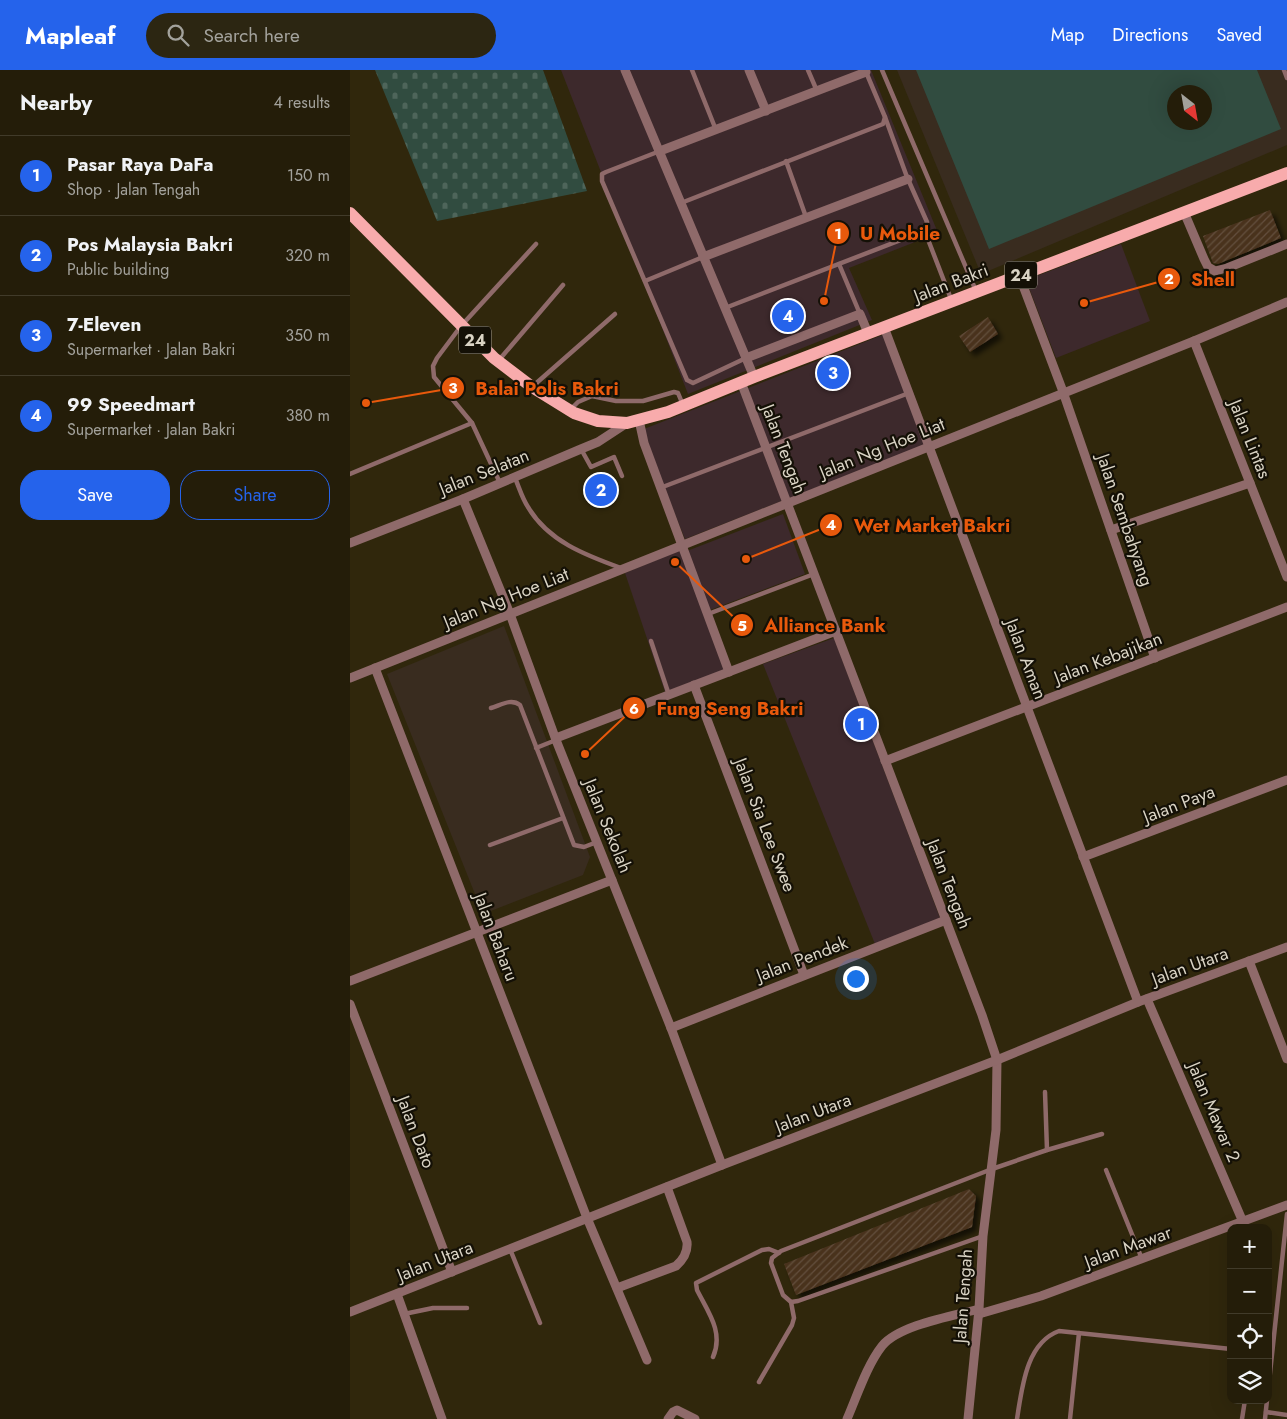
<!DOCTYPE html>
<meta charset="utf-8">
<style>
body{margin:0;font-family:Jost,sans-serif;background:#2c2612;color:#f1f3f6}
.controls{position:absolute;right:15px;bottom:15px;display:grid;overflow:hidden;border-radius:10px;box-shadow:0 5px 20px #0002}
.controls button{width:45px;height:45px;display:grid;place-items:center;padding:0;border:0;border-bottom:1px solid #413b2a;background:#241d09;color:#f1f3f6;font:25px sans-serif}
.compass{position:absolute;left:817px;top:15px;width:45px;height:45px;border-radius:50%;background:#241d09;box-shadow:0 5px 20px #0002;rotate:149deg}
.you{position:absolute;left:505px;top:908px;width:18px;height:18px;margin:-12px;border:4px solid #fff;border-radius:50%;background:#1a73e8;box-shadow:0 0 0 8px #1a73e833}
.badge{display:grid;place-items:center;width:32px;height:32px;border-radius:50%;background:#2563eb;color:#fff;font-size:16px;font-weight:700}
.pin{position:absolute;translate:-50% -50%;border:2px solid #fff;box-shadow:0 1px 5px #0006}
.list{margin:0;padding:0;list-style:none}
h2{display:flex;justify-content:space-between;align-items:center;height:65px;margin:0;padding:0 20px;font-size:21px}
h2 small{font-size:16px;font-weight:400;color:#a3a29c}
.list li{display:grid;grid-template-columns:32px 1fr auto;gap:15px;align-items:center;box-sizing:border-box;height:80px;padding:0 20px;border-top:1px solid #413b2a}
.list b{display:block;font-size:19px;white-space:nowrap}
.list p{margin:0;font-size:16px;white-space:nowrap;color:#a3a29c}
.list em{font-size:16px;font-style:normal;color:#a3a29c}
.actions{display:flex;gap:10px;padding:15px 20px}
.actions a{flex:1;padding:11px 0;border:1px solid #2563eb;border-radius:20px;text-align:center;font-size:18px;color:#2563eb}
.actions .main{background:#2563eb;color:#fff}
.icon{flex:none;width:28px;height:28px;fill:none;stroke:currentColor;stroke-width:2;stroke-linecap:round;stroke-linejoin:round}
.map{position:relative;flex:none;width:937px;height:1349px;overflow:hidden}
header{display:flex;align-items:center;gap:30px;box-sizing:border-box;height:70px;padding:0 25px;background:#2563eb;color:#fff}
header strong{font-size:24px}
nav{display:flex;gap:28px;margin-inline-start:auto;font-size:18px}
.search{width:350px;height:45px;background:#2c2612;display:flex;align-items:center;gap:12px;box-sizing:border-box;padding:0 18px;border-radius:28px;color:#a3a29c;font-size:19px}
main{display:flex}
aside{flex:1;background:#241d09}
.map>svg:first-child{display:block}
.commercial{fill:#3d292c}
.education{fill:#392c1f;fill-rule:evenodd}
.cemetery{fill:url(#cemetery-stones)}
.pitch{fill:#314c40;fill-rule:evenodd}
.building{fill:url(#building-hatch);filter:url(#shadow)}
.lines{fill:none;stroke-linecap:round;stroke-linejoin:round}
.lane{stroke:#8f6a6a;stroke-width:4.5}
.street{stroke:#8f6a6a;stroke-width:9}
.primary{stroke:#f8abac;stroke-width:12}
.labels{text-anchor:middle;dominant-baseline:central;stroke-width:4.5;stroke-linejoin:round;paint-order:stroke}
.shield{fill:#141006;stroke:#9e988b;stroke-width:1}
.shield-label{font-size:16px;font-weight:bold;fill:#d9d3c4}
.street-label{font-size:18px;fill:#d9d3c4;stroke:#141006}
.leader{fill:none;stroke:#e8590c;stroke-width:2}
.callout-dot{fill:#e8590c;stroke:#141006;stroke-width:2}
.mark-label{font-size:15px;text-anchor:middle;font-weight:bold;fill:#fff}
.callout-label{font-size:19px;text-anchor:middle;font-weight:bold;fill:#e8590c;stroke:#141006;stroke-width:4.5;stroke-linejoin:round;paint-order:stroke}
</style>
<header>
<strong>Mapleaf</strong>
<div class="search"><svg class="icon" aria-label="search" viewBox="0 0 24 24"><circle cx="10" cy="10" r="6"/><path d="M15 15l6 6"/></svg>Search here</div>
<nav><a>Map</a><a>Directions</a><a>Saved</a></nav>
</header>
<main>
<aside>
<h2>Nearby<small>4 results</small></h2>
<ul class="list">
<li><span class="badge">1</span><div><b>Pasar Raya DaFa</b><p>Shop · Jalan Tengah</p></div><em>150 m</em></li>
<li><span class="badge">2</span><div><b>Pos Malaysia Bakri</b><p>Public building</p></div><em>320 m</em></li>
<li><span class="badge">3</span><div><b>7-Eleven</b><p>Supermarket · Jalan Bakri</p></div><em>350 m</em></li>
<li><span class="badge">4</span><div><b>99 Speedmart</b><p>Supermarket · Jalan Bakri</p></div><em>380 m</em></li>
</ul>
<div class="actions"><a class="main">Save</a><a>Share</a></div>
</aside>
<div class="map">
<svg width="937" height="1349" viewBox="0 0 937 1349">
<defs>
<pattern id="cemetery-stones" width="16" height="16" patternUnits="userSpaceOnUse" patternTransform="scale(1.25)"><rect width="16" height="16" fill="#314c40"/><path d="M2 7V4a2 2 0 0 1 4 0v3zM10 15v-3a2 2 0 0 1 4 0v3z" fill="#4e655a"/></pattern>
<pattern id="building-hatch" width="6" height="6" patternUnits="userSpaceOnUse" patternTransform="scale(1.25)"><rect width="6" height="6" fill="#49321e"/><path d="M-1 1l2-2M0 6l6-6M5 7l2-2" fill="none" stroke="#634f3d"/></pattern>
<filter id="shadow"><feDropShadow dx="4.5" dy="4.5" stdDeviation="2.5" flood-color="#0009"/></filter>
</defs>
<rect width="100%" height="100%" fill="#30270c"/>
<g class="commercial">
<polygon points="211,0 521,0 588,163 499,198 522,250 338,324"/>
<polygon points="771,174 800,251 706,288 676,210"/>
<polygon points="540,262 582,372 335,469 307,400 294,359"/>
<polygon points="433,444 455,504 360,540 337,481"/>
<polygon points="330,480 374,600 315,622 275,503"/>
<polygon points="484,568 590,848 525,874 413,594"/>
</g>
<g class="education">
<path d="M547 0H937V75L631 204ZM824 22H854V52H824Z"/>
<polygon points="154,556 240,787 233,805 133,844 37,604"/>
</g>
<polygon class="cemetery" points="25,0 193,0 237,121 87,151"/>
<path class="pitch" d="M566 0H907L931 59 639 179ZM824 22H854V52H824Z"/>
<g class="building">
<polygon points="920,140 931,168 868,194 863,193 853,166"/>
<polygon points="638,247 648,264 620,282 609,266"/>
<polygon points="619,1119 626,1126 622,1157 446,1225 434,1194"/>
</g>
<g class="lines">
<g class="lane">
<polyline points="342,0 366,60"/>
<polyline points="458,0 467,21"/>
<polyline points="532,0 626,221"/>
<polyline points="934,0 937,8"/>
<polyline points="310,81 256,102 252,104 252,111 337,310 343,313 396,288"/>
<polyline points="436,91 456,147"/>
<polyline points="331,133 533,54 535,47 516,2"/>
<polyline points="579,172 601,229"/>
<polyline points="489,194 510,244"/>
<polyline points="295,211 353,187"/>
<polyline points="375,238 574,161 576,157 577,152 557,107 535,47"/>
<polyline points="149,290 213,215"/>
<polyline points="183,316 265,244"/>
<polyline points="221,339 228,332 242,326 266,331 293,331 324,322 328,323 333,335"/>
<polyline points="231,379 241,397 264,387 272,406"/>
<polyline points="0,404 122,353"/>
<path d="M165 408C169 417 172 428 178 437 198 471 235 485 271 498"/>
<polyline points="150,413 122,353 84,307 83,296 87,288 111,256 186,174"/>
<polyline points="310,418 559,323"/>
<polyline points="358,544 464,504"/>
<polyline points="301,571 319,625"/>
<path d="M141 638C151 635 161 628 170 635L224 775 234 777 247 772"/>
<polyline points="186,678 206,670"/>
<polyline points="140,775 213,748"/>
<polyline points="695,1022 697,1080"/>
<polyline points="756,1100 792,1189"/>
<polyline points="633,1166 448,1231 441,1232 433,1225 421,1193 422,1188 431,1181 642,1099 697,1080 752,1064"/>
<polyline points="160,1179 190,1253"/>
<polyline points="54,1244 83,1238 117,1238"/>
<path d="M363 1287C374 1262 358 1242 347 1220L346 1213 412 1180 419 1179 429 1183"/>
<polyline points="409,1312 442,1255 444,1248 441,1232"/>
<polyline points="918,1322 937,1144"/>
<polyline points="916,1342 937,1345"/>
<path d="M667 1349C672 1318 676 1273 709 1261L881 1279"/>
<polyline points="720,1349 729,1263"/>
<polyline points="892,1349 895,1330"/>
<polyline points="915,1349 917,1330"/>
</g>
<g class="street">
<polyline points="275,0 404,307"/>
<polyline points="399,0 416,41"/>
<polyline points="310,81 516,2 515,0"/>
<polyline points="834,142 854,189 858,197 865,201 877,198 937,174"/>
<polyline points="353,187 558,109"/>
<polyline points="669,205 712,319 805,588"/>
<polyline points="534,257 788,932"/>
<polyline points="844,271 937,507"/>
<polyline points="396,288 510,244 518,263"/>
<polyline points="391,312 632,945 647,990 646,1060 633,1166 629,1239 618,1349"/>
<polyline points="289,350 294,373 379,602"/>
<polyline points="113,429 160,544 206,670 321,958 372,1095"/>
<polyline points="761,460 900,413"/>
<polyline points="0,473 113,429 231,379 248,372 277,353"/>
<polyline points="25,598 237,1148 297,1290"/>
<polyline points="0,608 844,271 937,232"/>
<polyline points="344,615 454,905"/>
<polyline points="206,668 486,561"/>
<polyline points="535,691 937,537"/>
<polyline points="733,787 937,710"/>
<polyline points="899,891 937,989"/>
<polyline points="0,911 262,810"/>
<polyline points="797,929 893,1152"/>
<polyline points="0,934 102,1202"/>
<polyline points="321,958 596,850"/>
<path d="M267 1218 326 1196C334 1189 338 1182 337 1172L317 1117"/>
<polyline points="47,1224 92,1349"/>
<polyline points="0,1242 372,1095 647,990 788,932 937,877"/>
<polyline points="629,1244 691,1226 937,1135"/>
<polyline points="318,1349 323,1342 327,1340 345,1349"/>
<path d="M497 1349C507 1326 517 1295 532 1276 549 1255 603 1246 629 1239"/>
</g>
<polyline class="primary" points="0,143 144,288 182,317 224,343 248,351 277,353 318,342 404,307 937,103"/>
</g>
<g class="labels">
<g class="shield">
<rect x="655" y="191.5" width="32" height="27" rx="4"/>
<rect x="109" y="256.5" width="32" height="27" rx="4"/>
</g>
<g class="shield-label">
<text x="671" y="205">24</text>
<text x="125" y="270">24</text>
</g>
<g class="street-label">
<text transform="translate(601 213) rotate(-21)">Jalan Bakri</text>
<text transform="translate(900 369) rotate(68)">Jalan Lintas</text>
<text transform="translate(532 378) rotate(-22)">Jalan Ng Hoe Liat</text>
<text transform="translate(434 379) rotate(69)">Jalan Tengah</text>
<text transform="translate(134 402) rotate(-22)">Jalan Selatan</text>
<text transform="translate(775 450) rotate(71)">Jalan Sembahyang</text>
<text transform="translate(156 528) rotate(-22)">Jalan Ng Hoe Liat</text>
<text transform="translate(758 588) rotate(-21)">Jalan Kebajikan</text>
<text transform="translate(676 589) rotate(69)">Jalan Aman</text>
<text transform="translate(829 734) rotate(-21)">Jalan Paya</text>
<text transform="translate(415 755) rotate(69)">Jalan Sia Lee Swee</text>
<text transform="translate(258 756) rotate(68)">Jalan Sekolah</text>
<text transform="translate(599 814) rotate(69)">Jalan Tengah</text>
<text transform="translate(146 867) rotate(69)">Jalan Baharu</text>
<text transform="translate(452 889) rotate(-21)">Jalan Pendek</text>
<text transform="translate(840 896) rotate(-20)">Jalan Utara</text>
<text transform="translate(864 1042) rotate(67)">Jalan Mawar 2</text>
<text transform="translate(463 1043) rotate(-21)">Jalan Utara</text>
<text transform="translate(66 1062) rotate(69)">Jalan Dato</text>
<text transform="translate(778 1177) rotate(-20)">Jalan Mawar</text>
<text transform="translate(85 1191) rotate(-22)">Jalan Utara</text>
<text transform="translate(613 1226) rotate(-86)">Jalan Tengah</text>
</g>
</g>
<path class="leader" d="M474 231L488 163M734 233L819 209M16 333L103 318M396 489L481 455M325 492L392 555M235 684L284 638"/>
<g class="callout-dot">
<circle cx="474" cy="231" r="5"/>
<circle cx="734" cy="233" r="5"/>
<circle cx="16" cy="333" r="5"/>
<circle cx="396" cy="489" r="5"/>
<circle cx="325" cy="492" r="5"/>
<circle cx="235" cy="684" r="5"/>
<circle cx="488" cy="163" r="12"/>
<circle cx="819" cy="209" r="12"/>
<circle cx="103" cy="318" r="12"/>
<circle cx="481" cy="455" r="12"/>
<circle cx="392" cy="555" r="12"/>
<circle cx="284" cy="638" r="12"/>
</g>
<g class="mark-label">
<text x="488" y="169">1</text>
<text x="819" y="214">2</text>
<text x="103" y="323">3</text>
<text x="481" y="460">4</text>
<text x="392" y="561">5</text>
<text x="284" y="644">6</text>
</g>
<g class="callout-label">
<text x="550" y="170">U Mobile</text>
<text x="863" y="216">Shell</text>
<text x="197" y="325">Balai Polis Bakri</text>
<text x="582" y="462">Wet Market Bakri</text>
<text x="475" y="562">Alliance Bank</text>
<text x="380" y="645">Fung Seng Bakri</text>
</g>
</svg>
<div class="controls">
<button>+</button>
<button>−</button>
<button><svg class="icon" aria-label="locate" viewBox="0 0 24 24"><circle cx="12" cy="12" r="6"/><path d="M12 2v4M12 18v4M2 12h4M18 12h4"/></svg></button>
<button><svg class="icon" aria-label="layers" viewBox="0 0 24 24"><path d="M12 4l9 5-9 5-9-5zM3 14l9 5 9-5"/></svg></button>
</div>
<svg class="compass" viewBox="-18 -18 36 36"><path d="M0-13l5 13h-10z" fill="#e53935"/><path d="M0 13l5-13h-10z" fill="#a3a29c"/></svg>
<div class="you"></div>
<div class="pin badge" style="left:511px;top:654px">1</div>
<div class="pin badge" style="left:251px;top:420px">2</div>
<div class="pin badge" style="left:483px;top:303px">3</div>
<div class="pin badge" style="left:438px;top:246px">4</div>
</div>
</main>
